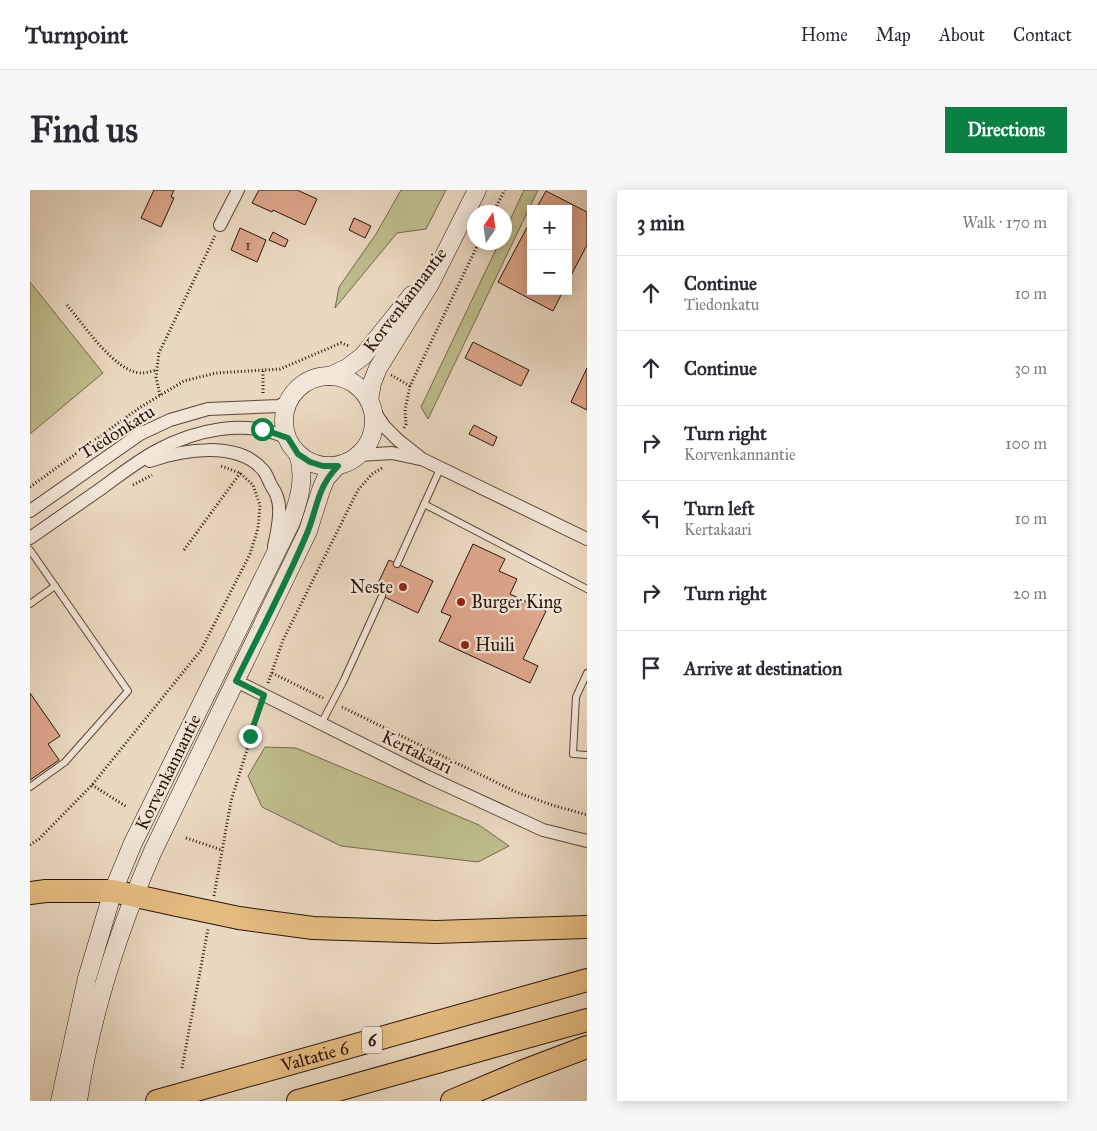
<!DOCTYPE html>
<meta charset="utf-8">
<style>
body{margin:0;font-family:"IM FELL Great Primer",serif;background:#f7f7f7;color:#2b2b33}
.controls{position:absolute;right:15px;top:15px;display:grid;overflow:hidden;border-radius:0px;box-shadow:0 2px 12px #0003}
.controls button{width:45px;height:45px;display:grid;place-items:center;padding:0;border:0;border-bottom:1px solid #e1e1e2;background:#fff;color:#2b2b33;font:25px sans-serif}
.compass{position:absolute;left:437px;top:15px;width:45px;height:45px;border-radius:50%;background:#fff;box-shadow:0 2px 12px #0003;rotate:13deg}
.stop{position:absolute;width:15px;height:15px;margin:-11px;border:4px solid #0b8043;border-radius:50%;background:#fff}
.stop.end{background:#0b8043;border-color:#fff;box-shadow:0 1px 5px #0008}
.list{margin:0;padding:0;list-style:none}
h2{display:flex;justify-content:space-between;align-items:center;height:65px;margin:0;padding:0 20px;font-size:21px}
h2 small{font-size:16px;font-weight:400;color:#7c7c81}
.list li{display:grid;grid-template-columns:32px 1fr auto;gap:15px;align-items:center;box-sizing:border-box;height:75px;padding:0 20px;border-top:1px solid #e1e1e2}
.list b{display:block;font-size:19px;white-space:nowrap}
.list p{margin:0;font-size:16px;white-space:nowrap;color:#7c7c81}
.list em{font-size:16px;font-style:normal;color:#7c7c81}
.icon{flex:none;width:28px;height:28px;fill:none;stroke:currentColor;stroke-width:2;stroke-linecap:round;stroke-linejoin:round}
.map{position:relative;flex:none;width:557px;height:911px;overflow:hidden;border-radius:0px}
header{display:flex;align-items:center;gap:30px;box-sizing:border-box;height:70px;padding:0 25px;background:#fff;border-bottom:1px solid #e1e1e2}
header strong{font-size:24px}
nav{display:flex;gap:28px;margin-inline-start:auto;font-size:18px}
.intro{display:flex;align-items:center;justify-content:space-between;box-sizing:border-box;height:120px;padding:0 30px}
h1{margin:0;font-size:35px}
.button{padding:12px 22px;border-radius:0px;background:#0b8043;color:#fff;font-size:18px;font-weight:700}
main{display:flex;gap:30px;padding:0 30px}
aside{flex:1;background:#fff;border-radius:0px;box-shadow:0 2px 12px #0003}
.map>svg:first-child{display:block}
.green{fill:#bfbd8d;stroke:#74684b}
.building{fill:#dea68c;stroke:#281309}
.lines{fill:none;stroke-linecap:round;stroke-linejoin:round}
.lane-casing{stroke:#584437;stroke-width:8}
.street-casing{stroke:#584437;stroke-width:14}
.secondary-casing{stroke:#281309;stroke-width:19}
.highway-casing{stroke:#281309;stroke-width:24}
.path{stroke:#281309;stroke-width:3;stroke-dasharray:1 2.5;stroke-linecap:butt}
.lane{stroke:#f1e6d7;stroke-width:6}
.street{stroke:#f1e6d7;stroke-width:12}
.secondary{stroke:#f1e6d7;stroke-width:18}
.highway{stroke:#e5bc80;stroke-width:22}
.highway-bridge-casing{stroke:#281309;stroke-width:24;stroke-linecap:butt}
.highway-bridge{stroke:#e5bc80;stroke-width:22}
.route{stroke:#0b8043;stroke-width:6}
.poi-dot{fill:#8f2418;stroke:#f1e6d7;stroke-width:2}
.labels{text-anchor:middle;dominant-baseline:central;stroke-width:4.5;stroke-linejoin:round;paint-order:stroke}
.number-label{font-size:15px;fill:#56382a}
.shield{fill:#f1e6d7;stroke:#645247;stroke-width:1}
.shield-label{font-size:16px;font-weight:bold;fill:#281309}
.street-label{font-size:18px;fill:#281309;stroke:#f1e6d7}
.poi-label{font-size:18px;fill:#281309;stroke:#f1e6d7;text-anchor:start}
</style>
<header>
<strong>Turnpoint</strong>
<nav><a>Home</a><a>Map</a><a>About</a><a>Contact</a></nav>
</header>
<div class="intro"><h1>Find us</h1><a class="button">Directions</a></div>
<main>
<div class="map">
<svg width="557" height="911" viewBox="0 0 557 911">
<rect width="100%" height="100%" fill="#ead9c1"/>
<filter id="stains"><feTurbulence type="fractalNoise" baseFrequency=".004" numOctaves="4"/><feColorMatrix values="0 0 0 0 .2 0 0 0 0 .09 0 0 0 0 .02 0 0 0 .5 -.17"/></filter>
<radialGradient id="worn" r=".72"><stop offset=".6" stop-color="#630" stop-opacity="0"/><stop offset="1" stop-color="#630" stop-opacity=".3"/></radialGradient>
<g class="green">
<polygon points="371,0 416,0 396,39 367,43 305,118 309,97 346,44"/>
<polygon points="494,0 508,0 398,229 391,217 469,53 474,52 475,41"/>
<polygon points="0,92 73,183 0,244"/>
<polygon points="235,557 266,558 449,635 479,656 448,672 311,656 232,617 218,586"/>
</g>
<g class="building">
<polygon points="124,0 144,0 141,7 144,8 131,37 111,28"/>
<polygon points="229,0 267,0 287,9 275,35 243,20 242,22 222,13"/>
<polygon points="516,1 557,22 557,55 538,91 538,19 506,19"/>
<polygon points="324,28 341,36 335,48 319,40"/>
<polygon points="501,30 501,101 533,101 523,121 468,92"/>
<polygon points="210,38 236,50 227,72 201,60"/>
<polygon points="243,42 258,50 255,57 239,50"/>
<polygon points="443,152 499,180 491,196 435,168"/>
<polygon points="557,178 557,220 541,212"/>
<polygon points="444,235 467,247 463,256 439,244"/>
<polygon points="443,354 475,369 469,381 487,389 480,404 516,421 493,469 508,476 500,493 409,451 421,426 411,422"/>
<polygon points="359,370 403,391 388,423 344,402"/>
<polygon points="0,503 30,546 18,554 29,570 0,590"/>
</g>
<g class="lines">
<defs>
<g id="lane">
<polyline points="394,314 557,399"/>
<polyline points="0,360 98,501 35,572 0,597"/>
<polyline points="367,374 410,279"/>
<polyline points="0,414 25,396"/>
<polyline points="557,483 546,507 543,564 557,565"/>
<polyline points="291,534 313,492 352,406"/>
</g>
<g id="street">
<polyline points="190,35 208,0"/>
<polyline points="342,218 354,236 368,250 392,269 557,349"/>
<polyline points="329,265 362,263 390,269"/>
<path d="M120 271C152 260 207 250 233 280 236 283 238 289 240 293 242 298 246 302 247 307 252 319 247 344 244 356"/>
<polyline points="0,321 110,244 140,230 178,219 249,216 260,210"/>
<path d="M0 348C23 332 46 316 69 300 87 287 106 272 126 261 164 240 216 228 257 248"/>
<polyline points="206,491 398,587 513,640 557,651"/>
</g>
<g id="secondary">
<polyline points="300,186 317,178 333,166 382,105"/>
<circle cx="299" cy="231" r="45"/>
<polyline points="339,210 342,193 348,178 400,94 447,0"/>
<path d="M30 911 57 788 83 701 103 653 261 332C269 310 276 287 268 264"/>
<path d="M48 911C61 825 88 741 123 661L278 341 291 300 296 288 307 276"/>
</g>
<g id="highway">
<polyline points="0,703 16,701 83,701 147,715"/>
<polyline points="209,728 283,738 406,742 557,737"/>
<path id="s1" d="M127 911 557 790"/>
<polyline points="268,911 557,830"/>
<polyline points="422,911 491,882 557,857"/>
</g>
</defs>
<use href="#lane" class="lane-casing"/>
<use href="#street" class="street-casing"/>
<use href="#secondary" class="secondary-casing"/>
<use href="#highway" class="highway-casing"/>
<g class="path">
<polyline points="463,22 475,0"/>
<path d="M37 115C53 134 85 182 111 183 116 183 122 181 127 180"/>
<polyline points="361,185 380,196"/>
<polyline points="233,203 233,181"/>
<polyline points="130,205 126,187 129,163 185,46"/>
<polyline points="374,238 376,234 375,220 380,196 449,52"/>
<polyline points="103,295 122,285"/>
<polyline points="0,297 109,218 154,191 186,183 250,179 311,153 319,156"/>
<polyline points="154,360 211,282"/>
<polyline points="242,483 293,508"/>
<polyline points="238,493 253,450 328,300 342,284 352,278"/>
<polyline points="312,517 486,602 522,615 557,625"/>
<polyline points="62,595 97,617"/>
<polyline points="156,648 192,660"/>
<polyline points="0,655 9,649 62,595 171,460 220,364 228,338 230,315 223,295 210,283 191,276"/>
<polyline points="184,706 201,611 230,518"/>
<polyline points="152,878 178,739"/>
</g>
<use href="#lane" class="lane"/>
<use href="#street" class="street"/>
<use href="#secondary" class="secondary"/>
<use href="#highway" class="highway"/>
<defs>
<polyline id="highway-bridge" points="147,715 209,728"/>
</defs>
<use href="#highway-bridge" class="highway-bridge-casing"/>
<use href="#highway-bridge" class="highway-bridge"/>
</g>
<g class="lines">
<path class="route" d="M220 546 234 505 206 491C230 442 257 392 278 341 288 315 287 298 308 276H293L280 272 268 264 258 248 232 239"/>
</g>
<g class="poi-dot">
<circle cx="373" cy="397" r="5"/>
<circle cx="431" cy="412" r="5"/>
<circle cx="435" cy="455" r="5"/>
</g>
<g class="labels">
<g class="number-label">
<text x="218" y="55">1</text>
</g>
<rect class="shield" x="332" y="836.5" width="20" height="27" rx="4"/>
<g class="shield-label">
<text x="342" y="850">6</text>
</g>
<g class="street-label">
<text transform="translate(375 110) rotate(-53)">Korvenkannantie</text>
<text transform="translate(87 242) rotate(-32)">Tiedonkatu</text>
<text transform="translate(387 562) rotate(26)">Kertakaari</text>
<text transform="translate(138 582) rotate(-64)">Korvenkannantie</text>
<text stroke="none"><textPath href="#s1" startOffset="164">Valtatie 6</textPath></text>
</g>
<g class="poi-label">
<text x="363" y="397" text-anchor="end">Neste</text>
<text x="441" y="412">Burger King</text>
<text x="445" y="455">Huili</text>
</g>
</g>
<rect width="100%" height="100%" filter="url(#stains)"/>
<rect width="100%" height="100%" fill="url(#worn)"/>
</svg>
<div class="controls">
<button>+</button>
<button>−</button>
</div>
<svg class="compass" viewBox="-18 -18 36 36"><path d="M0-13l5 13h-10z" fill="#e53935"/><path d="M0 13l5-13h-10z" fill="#7c7c81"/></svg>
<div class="stop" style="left:232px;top:239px"></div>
<div class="stop end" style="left:220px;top:546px"></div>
</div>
<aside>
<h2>3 min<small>Walk · 170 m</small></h2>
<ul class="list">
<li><svg class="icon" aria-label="ahead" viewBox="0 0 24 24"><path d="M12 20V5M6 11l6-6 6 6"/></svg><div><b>Continue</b><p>Tiedonkatu</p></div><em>10 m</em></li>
<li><svg class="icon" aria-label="ahead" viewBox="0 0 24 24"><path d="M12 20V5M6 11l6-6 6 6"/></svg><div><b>Continue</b></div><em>30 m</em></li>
<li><svg class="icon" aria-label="right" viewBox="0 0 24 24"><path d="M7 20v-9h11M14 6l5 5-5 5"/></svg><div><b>Turn right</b><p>Korvenkannantie</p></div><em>100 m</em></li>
<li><svg class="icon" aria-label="left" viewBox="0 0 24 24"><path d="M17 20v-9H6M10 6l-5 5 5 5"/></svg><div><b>Turn left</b><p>Kertakaari</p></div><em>10 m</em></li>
<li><svg class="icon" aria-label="right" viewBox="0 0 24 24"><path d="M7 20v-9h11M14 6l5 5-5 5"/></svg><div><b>Turn right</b></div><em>20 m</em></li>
<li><svg class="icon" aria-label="arrive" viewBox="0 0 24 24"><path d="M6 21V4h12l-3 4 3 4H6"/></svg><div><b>Arrive at destination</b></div></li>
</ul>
</aside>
</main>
